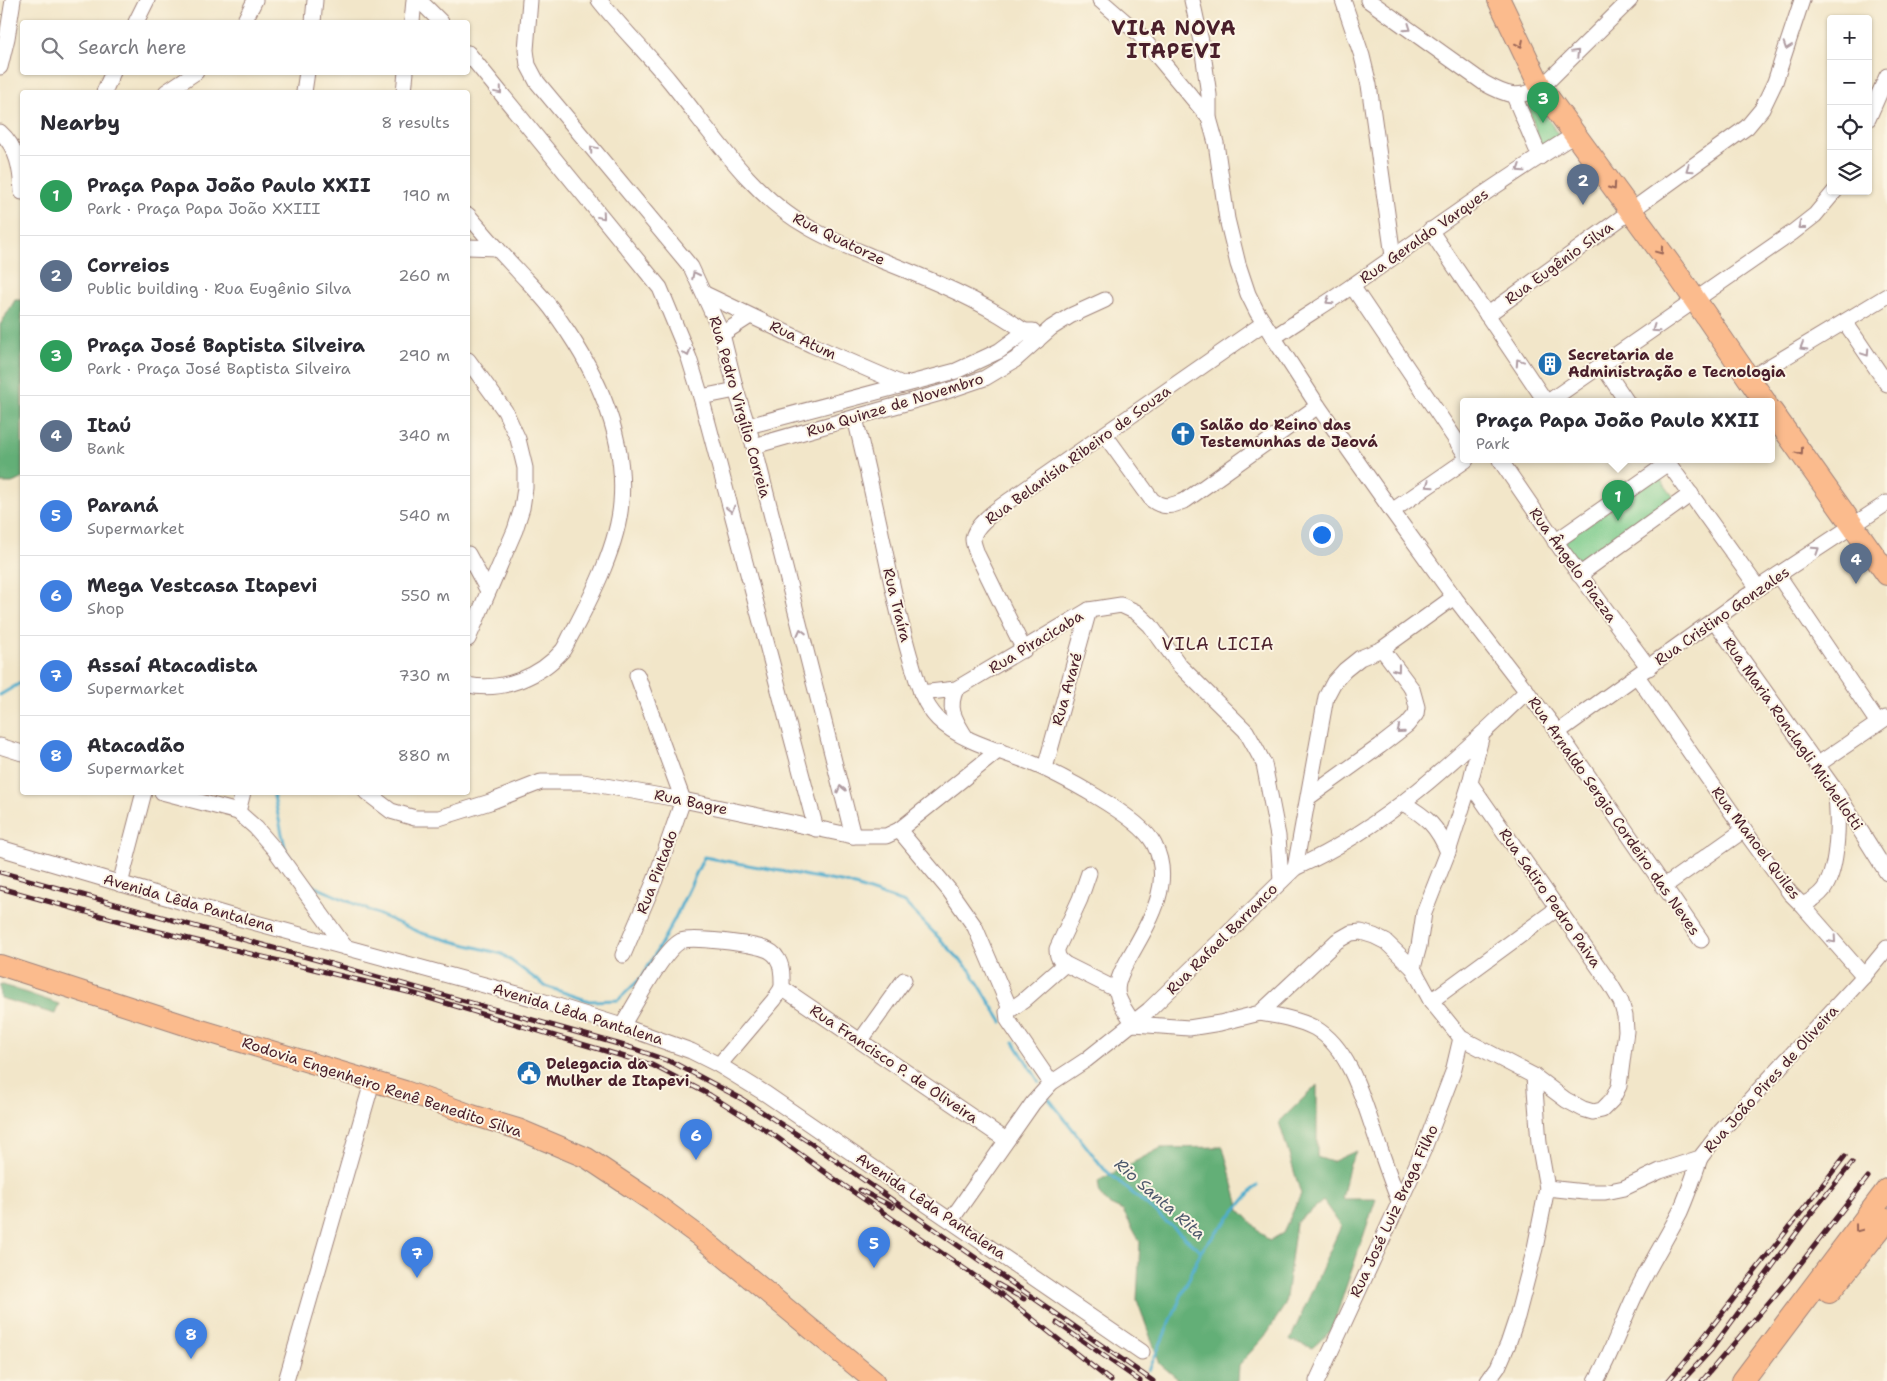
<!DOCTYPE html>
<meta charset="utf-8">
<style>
body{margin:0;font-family:"Shantell Sans",sans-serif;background:#f2f2f3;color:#2b2b33}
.controls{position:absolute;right:15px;top:15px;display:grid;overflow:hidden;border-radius:5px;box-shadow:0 1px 4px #0004}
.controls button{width:45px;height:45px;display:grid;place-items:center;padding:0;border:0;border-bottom:1px solid #e1e1e2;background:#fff;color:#2b2b33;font:25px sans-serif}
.you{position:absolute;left:1321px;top:534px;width:18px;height:18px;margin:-12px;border:4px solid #fff;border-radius:50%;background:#1a73e8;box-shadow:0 0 0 8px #1a73e833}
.badge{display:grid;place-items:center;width:32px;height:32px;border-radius:50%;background:#1f6fb2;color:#fff;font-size:16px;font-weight:700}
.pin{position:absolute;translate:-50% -41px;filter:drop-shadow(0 1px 2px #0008)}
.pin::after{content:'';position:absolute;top:26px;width:18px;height:15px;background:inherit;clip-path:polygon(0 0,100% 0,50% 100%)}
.popup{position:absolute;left:1460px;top:398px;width:315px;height:65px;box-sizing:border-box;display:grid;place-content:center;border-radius:5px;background:#fff;filter:drop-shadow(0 1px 4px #0005);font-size:16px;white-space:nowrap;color:#7c7c81}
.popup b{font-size:19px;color:#2b2b33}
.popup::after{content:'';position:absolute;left:50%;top:100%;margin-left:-10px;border:10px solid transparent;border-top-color:#fff}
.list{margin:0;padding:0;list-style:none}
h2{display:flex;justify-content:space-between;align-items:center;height:65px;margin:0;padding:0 20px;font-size:21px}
h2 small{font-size:16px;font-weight:400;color:#7c7c81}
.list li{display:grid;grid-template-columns:32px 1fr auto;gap:15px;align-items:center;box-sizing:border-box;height:80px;padding:0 20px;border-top:1px solid #e1e1e2}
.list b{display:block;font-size:19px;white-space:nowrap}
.list p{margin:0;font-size:16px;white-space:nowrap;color:#7c7c81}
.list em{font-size:16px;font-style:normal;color:#7c7c81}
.icon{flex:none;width:28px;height:28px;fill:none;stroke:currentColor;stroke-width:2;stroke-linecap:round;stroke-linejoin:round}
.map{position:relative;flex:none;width:1887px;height:1381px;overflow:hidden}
.search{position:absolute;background:#fff;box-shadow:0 1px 4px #0004;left:20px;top:20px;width:450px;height:55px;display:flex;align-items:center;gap:12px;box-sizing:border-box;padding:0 18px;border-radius:5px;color:#7c7c81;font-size:19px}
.panel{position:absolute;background:#fff;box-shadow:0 1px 4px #0004;left:20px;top:90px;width:450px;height:705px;border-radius:5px}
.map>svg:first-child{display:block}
.green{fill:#7bcb8b;stroke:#62755b}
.forest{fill:#64af77;stroke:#576751}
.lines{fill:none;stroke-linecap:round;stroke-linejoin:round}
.stream{stroke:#4fadcd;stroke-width:3}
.minor-casing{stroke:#9e827a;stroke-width:17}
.major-casing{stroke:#9e827a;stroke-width:22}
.highway-casing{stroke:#9e827a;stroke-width:24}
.minor{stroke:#fff;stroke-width:15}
.major{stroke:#fbbb8d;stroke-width:20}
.highway{stroke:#fbbb8d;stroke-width:22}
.rail-casing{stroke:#4a1f2b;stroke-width:5}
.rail{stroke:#fcf5e5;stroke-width:3;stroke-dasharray:9;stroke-linecap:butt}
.oneway{stroke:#ae9aa0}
.oneway2{stroke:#9a6557}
.labels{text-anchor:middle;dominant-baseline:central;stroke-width:4;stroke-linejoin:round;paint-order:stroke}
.street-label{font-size:15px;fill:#4a1f2b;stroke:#fcf5e5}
.poi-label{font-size:15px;font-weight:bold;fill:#4a1f2b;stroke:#fcf5e5;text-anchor:start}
.water-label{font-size:16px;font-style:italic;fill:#4c586c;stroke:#fcf5e5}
.quarter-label{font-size:18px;letter-spacing:1px;fill:#4a1f2b;stroke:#fcf5e5}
.district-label{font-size:20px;font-weight:bold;letter-spacing:1px;fill:#4a1f2b;stroke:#fcf5e5}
</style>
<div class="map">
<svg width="1887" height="1381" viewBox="0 0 1887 1381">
<rect width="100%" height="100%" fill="#fcf5e5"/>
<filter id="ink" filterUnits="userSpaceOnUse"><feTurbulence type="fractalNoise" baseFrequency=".02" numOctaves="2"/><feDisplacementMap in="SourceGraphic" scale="10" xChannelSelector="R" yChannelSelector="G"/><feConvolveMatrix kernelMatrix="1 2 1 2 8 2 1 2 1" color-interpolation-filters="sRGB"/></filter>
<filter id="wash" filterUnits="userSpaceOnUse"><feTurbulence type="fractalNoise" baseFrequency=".0096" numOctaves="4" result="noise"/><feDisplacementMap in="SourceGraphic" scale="20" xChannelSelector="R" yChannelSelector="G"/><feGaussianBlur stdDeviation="1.12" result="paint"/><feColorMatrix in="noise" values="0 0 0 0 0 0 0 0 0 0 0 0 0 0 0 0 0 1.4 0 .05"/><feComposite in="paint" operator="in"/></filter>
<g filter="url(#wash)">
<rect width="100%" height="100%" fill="#f2e6c9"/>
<g class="green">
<polygon points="1528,105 1542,110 1560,137 1541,146"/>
<polygon points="1658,476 1675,499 1578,567 1561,543"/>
</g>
<g class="forest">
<polygon points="15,300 22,300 22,479 12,483 0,483 0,325"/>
<polygon points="0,984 59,1004 55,1014 0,998"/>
<polygon points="1317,1085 1317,1157 1332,1162 1356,1151 1349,1167 1342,1199 1376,1199 1331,1331 1312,1348 1290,1340 1341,1226 1323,1201 1296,1223 1285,1305 1265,1336 1239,1365 1238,1381 1180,1381 1160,1364 1137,1300 1140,1242 1123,1211 1108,1204 1100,1195 1098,1181 1161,1148 1223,1147 1240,1210 1269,1241 1283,1233 1301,1194 1279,1122"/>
</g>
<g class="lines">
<g class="stream">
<polyline points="0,695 22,682"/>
<polyline points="273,792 286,852 309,884 421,933 502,954 545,986 589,1001 618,1000 643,976 674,920 704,857 846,883 905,903 970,970 1002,1022"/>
<polyline points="1014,1042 1039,1082"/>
<polyline points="1049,1099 1104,1169 1201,1251 1257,1185"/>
<polyline points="1149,1370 1201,1251"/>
</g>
</g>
</g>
<g filter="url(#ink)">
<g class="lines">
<defs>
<g id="minor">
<polyline points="419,0 441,22"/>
<polyline points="530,0 526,50 528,65 537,82 691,267 722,334 736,390 754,446 853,836"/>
<path d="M599 0C621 28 646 52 669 80 709 129 751 196 808 227 828 239 851 248 873 257 916 274 960 291 1000 315 1013 323 1026 331 1037 341"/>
<polyline points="1100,0 1139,34 1209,118"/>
<polyline points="1192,0 1202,46 1209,95 1209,118 1216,143 1227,219 1238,264 1248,294 1257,312 1318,406 1392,511 1454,597 1558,732 1701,940"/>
<polyline points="1343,0 1362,56 1369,85 1393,256"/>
<path d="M1368 0 1484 83C1507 96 1517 99 1541 88L1630 0"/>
<polyline points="136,22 147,0"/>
<polyline points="244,22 255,0"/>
<polyline points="313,22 315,0"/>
<polyline points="412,22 414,0"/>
<polyline points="468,53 660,288 689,358 701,397 816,829"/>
<polyline points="0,67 7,38 13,0"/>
<polyline points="104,92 113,72"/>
<polyline points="166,92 196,72"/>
<polyline points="304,92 307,72"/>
<polyline points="404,92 406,72"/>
<polyline points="1514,96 1540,157"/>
<polyline points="1868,119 1887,76"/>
<path d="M0 132C18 148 21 170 22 192"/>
<path d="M468 215C484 234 501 253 518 271 529 283 541 295 551 308 593 364 627 431 621 503 618 544 593 594 574 630 570 636 567 644 563 650 540 677 502 692 468 685"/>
<polyline points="1430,230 1546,402"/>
<polyline points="468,247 497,248"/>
<polyline points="1352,286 1464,452"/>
<polyline points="705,294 812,345 902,384"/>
<polyline points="1487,315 1747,127 1762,109 1775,82 1802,0"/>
<polyline points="1845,322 1887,384"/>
<polyline points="722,334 750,316"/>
<path d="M1273 338C1299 320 1326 304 1352 286 1427 234 1499 181 1576 134"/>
<polyline points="468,360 505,411 518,439 525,468 525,488 522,508 515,530 468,639"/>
<polyline points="1602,365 1627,402"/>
<polyline points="1749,379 1887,296"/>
<polyline points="701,397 736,390"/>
<polyline points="1548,402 1792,233 1815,215 1835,191"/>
<path d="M855 418C865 459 874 500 883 542 891 581 899 619 910 657 917 679 921 702 938 719 959 740 997 750 1024 760 1055 772 1140 816 1154 844 1175 884 1148 924 1129 958 1124 967 1117 979 1117 990 1117 1001 1128 1014 1134 1024"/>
<polyline points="748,426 956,371 999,351 1026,331 1033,331"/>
<path d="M1105 435 1152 500C1164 509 1172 506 1186 500L1318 406"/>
<polyline points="754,446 944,392 985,378 1015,360 1051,328 1070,316 1105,300"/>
<polyline points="1500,460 1563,552 1649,668"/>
<polyline points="1666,460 1758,588"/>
<polyline points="1392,511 1466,460"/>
<polyline points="1555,542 1668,463"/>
<polyline points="468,554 488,591"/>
<polyline points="1579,575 1691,494"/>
<polyline points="1778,575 1878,723"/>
<polyline points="1714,620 1835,790 1887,873"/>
<path d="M1024 650 977 554C976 550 973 544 973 539 974 523 1005 504 1017 495L1264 323"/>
<path d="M1637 676 1744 830 1790 893 1802 905C1811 901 1818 897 1824 889 1839 867 1839 816 1835 790"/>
<path d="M956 689C947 709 955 720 965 736"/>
<polyline points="921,693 956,689 1089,610 1121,605 1136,612 1150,625 1180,666 1246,731 1256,749 1264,764 1278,836 1281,881"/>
<polyline points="1558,732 1758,588 1887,503"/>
<polyline points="0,746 22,753"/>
<polyline points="1817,765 1886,718"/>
<polyline points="1045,768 1089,610"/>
<polyline points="162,792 238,812 256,828 275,850 345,947"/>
<polyline points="366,792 391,811 415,818 439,818 490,802 541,782 583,782 683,800 853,836 886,836 899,830 999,750"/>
<polyline points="1309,797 1380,746 1407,725 1416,714 1417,707 1412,689 1382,649"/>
<path d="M1403 803C1428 818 1437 826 1448 852"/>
<polyline points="238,812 243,792"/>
<polyline points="899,830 949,890 975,927 1010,1009"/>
<polyline points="0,848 227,915 532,998 622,1026 691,1051 719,1065 766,1094 1142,1352"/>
<polyline points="1295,868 1326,697 1334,682 1345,670 1360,658 1382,649 1454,597"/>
<path d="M1089 873 1080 899 1057 949C1057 957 1059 959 1065 964L1117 990"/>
<polyline points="120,884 144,792"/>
<polyline points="1663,887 1744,830"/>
<polyline points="1802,905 1864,976"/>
<polyline points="623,955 655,880 683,800 637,675"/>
<polyline points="1413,968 1419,946 1424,913 1448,852 1470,783 1482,734"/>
<polyline points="782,988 1006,1140"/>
<polyline points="1431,1001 1558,908"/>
<path d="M1260 1013C1279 1016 1297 1019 1315 1028 1351 1049 1364 1103 1377 1140 1384 1160 1391 1181 1399 1201"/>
<polyline points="1134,1024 1189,1028 1220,1023 1260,1013 1337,941 1351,933 1361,932 1374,936 1386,942 1413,968 1431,1001 1461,1038 1534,1076 1566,1100 1583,1109 1593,1112 1602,1110 1612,1100 1619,1086 1626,1031 1625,1016 1621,1002 1611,985 1470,783"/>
<path d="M622 1026C634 1007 663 950 681 941 692 936 752 944 765 949 769 950 775 954 777 958 783 966 782 978 782 988"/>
<polyline points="861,1040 904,980"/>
<polyline points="719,1065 774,1000 782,988"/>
<polyline points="1051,1083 1008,1020 1007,1012 1023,1001 1065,964"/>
<polyline points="1547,1188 1585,1192 1605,1192 1624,1188 1660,1171 1700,1158 1721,1131 1864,976 1887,948"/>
<path d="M951 1220 1033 1103 1051 1083 1086 1060 1149 1010 1295 868C1385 828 1457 759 1527 691"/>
<polyline points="286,1381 369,1093"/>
<polyline points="1317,1381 1423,1151 1453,1072 1461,1038"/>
<polyline points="1488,1381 1498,1367 1508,1344 1517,1317 1535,1248 1547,1188 1539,1143 1534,1076"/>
<path d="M1596 1381C1612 1353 1622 1322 1636 1293 1649 1266 1666 1239 1680 1212 1688 1194 1694 1176 1700 1158"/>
</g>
<polyline id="major" points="0,965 188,1026 405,1091 472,1115 518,1129 587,1158 653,1202 699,1236 874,1381"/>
<g id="highway">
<polyline points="1499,0 1541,88 1680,278 1765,402"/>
<polyline points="1772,412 1887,574"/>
<polyline points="1829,1292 1887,1220"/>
<polyline points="1743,1381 1887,1190"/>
</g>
</defs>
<use href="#minor" class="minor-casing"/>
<use href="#major" class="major-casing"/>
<use href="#highway" class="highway-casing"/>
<use href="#minor" class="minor"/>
<use href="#major" class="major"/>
<use href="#highway" class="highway"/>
<defs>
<g id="rail">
<polyline points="0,872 526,1018 632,1048 674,1063 742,1099 809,1142 1153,1381"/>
<polyline points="0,888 148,929 412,993 652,1065 710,1095 775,1136 826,1173 1001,1294 1111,1381"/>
<polyline points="860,1190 893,1207"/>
<polyline points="997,1284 1024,1299"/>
<polyline points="1057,1323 1140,1381"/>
<polyline points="1668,1381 1685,1361 1845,1156"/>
<polyline points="1682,1381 1711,1350 1809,1216 1852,1163"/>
<polyline points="1702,1381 1787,1281 1868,1177"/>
</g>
</defs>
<use href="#rail" class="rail-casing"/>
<use href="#rail" class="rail"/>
</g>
<defs><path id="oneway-chevron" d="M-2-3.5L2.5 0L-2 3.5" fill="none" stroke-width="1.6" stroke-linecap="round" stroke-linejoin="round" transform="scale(1.25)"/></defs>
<g class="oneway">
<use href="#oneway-chevron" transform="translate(1408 28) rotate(35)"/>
<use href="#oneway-chevron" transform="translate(1787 46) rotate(109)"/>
<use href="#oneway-chevron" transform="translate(1576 53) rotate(-45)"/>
<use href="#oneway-chevron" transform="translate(499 91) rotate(50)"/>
<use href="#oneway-chevron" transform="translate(593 149) rotate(-130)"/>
<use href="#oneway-chevron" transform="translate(1520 169) rotate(147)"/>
<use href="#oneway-chevron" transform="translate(1689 169) rotate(145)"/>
<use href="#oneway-chevron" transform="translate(602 216) rotate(50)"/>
<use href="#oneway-chevron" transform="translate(1801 226) rotate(143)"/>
<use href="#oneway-chevron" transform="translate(695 275) rotate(-117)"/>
<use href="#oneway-chevron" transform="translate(1329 301) rotate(147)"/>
<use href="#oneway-chevron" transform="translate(1655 329) rotate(145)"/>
<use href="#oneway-chevron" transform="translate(1803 347) rotate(149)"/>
<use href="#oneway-chevron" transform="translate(687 353) rotate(69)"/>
<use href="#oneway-chevron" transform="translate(1866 353) rotate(56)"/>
<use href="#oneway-chevron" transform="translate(1519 362) rotate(-124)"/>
<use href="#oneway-chevron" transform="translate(1429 485) rotate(145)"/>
<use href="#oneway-chevron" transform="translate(731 509) rotate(75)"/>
<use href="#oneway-chevron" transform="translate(1816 550) rotate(-33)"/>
<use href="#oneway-chevron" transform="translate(801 632) rotate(-104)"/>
<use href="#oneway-chevron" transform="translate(1397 669) rotate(53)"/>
<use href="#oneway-chevron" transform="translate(1400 730) rotate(141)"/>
<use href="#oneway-chevron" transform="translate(841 789) rotate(-104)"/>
<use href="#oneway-chevron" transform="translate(1833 940) rotate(49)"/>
</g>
<g class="oneway2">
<use href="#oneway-chevron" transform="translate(1520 44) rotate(64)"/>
<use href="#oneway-chevron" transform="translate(1613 187) rotate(55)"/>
<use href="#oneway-chevron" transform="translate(1660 251) rotate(53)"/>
<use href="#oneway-chevron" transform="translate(1800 452) rotate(54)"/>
<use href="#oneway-chevron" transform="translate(1858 1229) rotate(127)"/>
</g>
</g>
<defs>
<symbol id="building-disc" viewBox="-11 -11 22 22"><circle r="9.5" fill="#1f6fb2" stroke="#fcf5e5"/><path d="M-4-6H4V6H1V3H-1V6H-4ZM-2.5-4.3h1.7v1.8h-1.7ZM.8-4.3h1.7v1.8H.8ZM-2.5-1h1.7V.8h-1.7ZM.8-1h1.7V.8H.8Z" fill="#fff"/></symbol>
<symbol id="church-disc" viewBox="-11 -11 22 22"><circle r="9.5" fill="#1f6fb2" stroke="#fcf5e5"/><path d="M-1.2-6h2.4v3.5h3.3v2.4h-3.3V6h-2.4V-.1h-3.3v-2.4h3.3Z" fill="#fff"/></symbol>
<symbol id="civic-disc" viewBox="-11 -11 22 22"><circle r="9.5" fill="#1f6fb2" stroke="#fcf5e5"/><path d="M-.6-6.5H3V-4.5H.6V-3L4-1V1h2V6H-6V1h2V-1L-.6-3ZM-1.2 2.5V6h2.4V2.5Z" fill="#fff"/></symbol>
</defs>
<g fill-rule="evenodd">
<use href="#building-disc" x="1536" y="350" width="28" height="28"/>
<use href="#church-disc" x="1169" y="420" width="28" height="28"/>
<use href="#civic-disc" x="515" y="1059" width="28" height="28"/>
</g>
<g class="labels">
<g class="street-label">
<text transform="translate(1424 236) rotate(-35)">Rua Geraldo Varques</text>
<text transform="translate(839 239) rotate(26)">Rua Quatorze</text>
<text transform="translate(1559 263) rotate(-36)">Rua Eugênio Silva</text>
<text transform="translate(803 340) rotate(25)">Rua Atum</text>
<text transform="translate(895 405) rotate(-17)">Rua Quinze de Novembro</text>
<text transform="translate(740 407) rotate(74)">Rua Pedro Virgílio Correia</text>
<text transform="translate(1078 455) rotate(-36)">Rua Belanísia Ribeiro de Souza</text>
<text transform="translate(1573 565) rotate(54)">Rua Ângelo Piazza</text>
<text transform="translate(897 605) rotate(76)">Rua Traíra</text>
<text transform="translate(1722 616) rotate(-35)">Rua Cristino Gonzales</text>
<text transform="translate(1036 642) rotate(-31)">Rua Piracicaba</text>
<text transform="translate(1067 689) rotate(-74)">Rua Avaré</text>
<text transform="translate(1793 734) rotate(55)">Rua Maria Ronclagli Michellotti</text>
<text transform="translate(691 802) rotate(12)">Rua Bagre</text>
<text transform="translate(1614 816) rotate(55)">Rua Arnaldo Sergio Cordeiro das Neves</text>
<text transform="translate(1756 843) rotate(53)">Rua Manoel Quiles</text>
<text transform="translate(657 872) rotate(-69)">Rua Pintado</text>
<text transform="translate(1550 898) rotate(55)">Rua Satiro Pedro Paiva</text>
<text transform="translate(189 903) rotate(16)">Avenida Lêda Pantalena</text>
<text transform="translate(1222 939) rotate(-45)">Rua Rafael Barranco</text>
<text transform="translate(578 1014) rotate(17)">Avenida Lêda Pantalena</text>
<text transform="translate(894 1064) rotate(34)">Rua Francisco P. de Oliveira</text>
<text transform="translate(1771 1079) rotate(-48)">Rua João Pires de Oliveira</text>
<text transform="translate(382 1087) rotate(18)">Rodovia Engenheiro Renê Benedito Silva</text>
<text transform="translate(931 1206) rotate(34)">Avenida Lêda Pantalena</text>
<text transform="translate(1394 1211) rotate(-65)">Rua José Luiz Braga Filho</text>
</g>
<g class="poi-label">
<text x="1568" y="355">Secretaria de<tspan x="1568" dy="17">Administração e Tecnologia</tspan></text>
<text x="1200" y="425">Salão do Reino das<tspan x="1200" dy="17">Testemunhas de Jeová</tspan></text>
<text x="546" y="1064">Delegacia da<tspan x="546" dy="17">Mulher de Itapevi</tspan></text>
</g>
<g class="water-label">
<text transform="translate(1160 1199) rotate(41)">Rio Santa Rita</text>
</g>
<g class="quarter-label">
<text x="1218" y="644">VILA LICIA</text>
</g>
<g class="district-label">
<text x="1174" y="28">VILA NOVA<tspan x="1174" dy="23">ITAPEVI</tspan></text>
</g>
</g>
</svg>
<div class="controls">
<button>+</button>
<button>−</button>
<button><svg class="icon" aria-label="locate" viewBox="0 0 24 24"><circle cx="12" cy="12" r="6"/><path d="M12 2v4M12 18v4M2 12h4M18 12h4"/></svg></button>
<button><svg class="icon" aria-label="layers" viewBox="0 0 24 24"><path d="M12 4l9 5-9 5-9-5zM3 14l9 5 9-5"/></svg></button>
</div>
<div class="you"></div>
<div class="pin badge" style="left:1618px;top:521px;background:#2e9e5b">1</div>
<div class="popup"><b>Praça Papa João Paulo XXII</b>Park</div>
<div class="pin badge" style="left:1583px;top:205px;background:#5c6f8a">2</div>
<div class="pin badge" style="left:1543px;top:123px;background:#2e9e5b">3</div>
<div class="pin badge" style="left:1856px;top:584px;background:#5c6f8a">4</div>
<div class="pin badge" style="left:874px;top:1268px;background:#3f7fe0">5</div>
<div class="pin badge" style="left:696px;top:1160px;background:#3f7fe0">6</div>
<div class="pin badge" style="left:417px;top:1278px;background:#3f7fe0">7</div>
<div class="pin badge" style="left:191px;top:1359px;background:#3f7fe0">8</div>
<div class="search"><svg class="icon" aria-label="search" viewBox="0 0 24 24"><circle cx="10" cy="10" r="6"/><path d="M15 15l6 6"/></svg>Search here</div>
<section class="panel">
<h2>Nearby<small>8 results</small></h2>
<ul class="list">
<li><span class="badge" style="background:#2e9e5b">1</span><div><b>Praça Papa João Paulo XXII</b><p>Park · Praça Papa João XXIII</p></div><em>190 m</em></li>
<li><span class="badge" style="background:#5c6f8a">2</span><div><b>Correios</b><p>Public building · Rua Eugênio Silva</p></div><em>260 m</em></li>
<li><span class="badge" style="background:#2e9e5b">3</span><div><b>Praça José Baptista Silveira</b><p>Park · Praça José Baptista Silveira</p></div><em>290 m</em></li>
<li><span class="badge" style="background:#5c6f8a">4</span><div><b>Itaú</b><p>Bank</p></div><em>340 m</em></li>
<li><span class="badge" style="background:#3f7fe0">5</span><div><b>Paraná</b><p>Supermarket</p></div><em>540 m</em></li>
<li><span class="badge" style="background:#3f7fe0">6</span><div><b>Mega Vestcasa Itapevi</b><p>Shop</p></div><em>550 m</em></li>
<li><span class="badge" style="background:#3f7fe0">7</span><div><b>Assaí Atacadista</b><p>Supermarket</p></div><em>730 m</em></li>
<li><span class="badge" style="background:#3f7fe0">8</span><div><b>Atacadão</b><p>Supermarket</p></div><em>880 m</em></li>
</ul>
</section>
</div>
